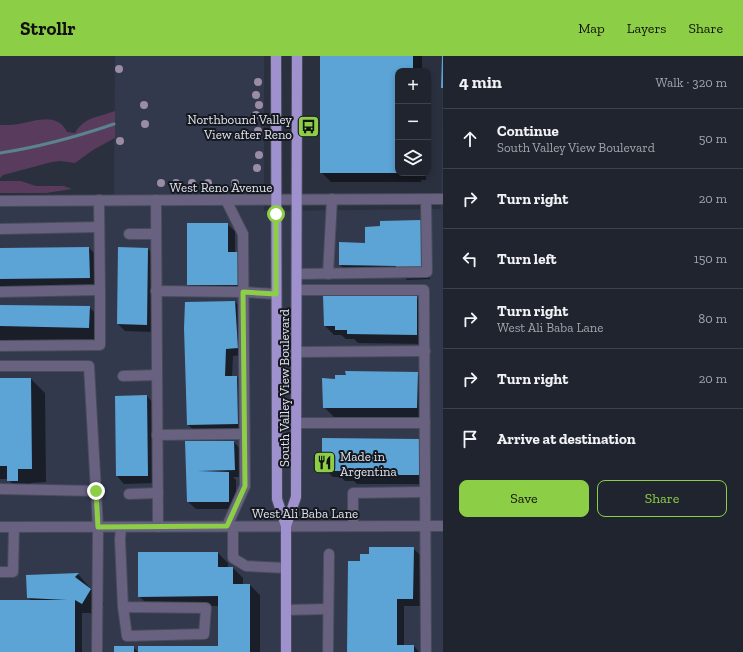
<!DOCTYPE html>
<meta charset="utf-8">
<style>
body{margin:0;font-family:"Zilla Slab",serif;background:#2d303a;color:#f1f3f6}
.controls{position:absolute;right:12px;top:12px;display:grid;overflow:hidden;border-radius:8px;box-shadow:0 2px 6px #0003}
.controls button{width:36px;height:36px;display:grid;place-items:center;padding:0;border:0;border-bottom:1px solid #3d414a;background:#20242e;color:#f1f3f6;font:20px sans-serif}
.stop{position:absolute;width:12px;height:12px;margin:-9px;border:3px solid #8cce45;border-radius:50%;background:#fff}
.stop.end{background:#8cce45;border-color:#fff;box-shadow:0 1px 4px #0008}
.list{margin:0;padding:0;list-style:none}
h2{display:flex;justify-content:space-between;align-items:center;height:52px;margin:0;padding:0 16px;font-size:17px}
h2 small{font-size:13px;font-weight:400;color:#a2a4aa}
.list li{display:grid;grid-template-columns:26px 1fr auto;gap:12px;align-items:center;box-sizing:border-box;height:60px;padding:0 16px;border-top:1px solid #3d414a}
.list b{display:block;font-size:15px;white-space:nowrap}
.list p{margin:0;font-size:13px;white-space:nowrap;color:#a2a4aa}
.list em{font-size:13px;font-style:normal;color:#a2a4aa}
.actions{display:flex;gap:8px;padding:12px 16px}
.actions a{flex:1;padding:9px 0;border:1px solid #8cce45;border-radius:8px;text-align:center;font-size:14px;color:#8cce45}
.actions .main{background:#8cce45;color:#111}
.icon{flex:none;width:22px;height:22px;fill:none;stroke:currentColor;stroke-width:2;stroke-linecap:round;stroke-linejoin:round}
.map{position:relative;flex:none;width:443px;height:596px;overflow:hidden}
header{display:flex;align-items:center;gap:24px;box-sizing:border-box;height:56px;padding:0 20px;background:#8cce45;color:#111}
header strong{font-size:19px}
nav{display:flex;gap:22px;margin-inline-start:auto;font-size:14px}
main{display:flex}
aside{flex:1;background:#20242e}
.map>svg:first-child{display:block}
.built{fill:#32394d}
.green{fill:#593b5d}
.shadow{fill:#0007}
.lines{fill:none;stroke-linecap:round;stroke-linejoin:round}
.stream{stroke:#59838e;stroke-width:3}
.building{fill:#5ca4d6}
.minor-casing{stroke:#474c5a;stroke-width:12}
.major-casing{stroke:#474c5a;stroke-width:12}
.minor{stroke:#68617f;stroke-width:10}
.major{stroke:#9f91cd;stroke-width:10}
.tree{fill:#998ca4}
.route{stroke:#8cce45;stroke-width:5}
.labels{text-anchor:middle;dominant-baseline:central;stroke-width:4;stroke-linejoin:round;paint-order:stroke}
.poi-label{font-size:13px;fill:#dee2eb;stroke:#15181f;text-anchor:end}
.street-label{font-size:13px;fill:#dee2eb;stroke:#15181f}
</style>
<header>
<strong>Strollr</strong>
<nav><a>Map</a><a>Layers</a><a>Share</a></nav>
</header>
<main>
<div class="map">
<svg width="443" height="596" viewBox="0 0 443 596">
<rect width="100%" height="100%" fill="#2a303e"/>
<polygon class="built" points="115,0 264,0 264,155 441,153 443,0 443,596 0,596 0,145 114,144"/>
<g class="green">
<path d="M115 55V82L93 94 75 107 60 105 52 106 3 119 0 122V69C6 69 13 69 19 68 36 65 57 56 67 76L75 77C84 61 99 61 115 55Z"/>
<polygon points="0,125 21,125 36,130 64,130 72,133 46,137 0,137"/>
</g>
<g class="shadow">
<polygon points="321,0 422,0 422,15 398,15 398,117 426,117 426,124 421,124 421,126 331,126 321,116"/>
<polygon points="421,165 431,175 430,223 407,224 402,219 350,219 340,209 340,187 367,188"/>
<polygon points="188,168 227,168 235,175 235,197 245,205 245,236 195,236 188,229"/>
<polygon points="89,192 103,206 103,235 0,237 0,193"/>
<polygon points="148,193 155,200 154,276 125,275 118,268"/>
<polygon points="416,241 426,251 427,288 358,287 354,283 346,283 341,279 334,279 325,270"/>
<polygon points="235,246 242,253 245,299 233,300 232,321 237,321 244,328 245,375 196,376 188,369"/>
<polygon points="0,250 89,251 103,265 103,285 0,284"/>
<polygon points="417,317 427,326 426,361 334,361 324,351 336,324"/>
<polygon points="0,323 31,323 45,337 46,426 31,427 31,438 22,438 8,423 0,423"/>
<polygon points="147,340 154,348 155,427 124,428 117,420 116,341"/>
<polygon points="323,383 418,384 428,393 429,428 357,428 354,425 345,425 341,421 333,421 323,411"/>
<polygon points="186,386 234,386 241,394 242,421 233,421 236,424 236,453 196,453 188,446"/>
<polygon points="413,492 421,500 420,550 404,550 404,590 414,590 419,596 348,596 361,506 370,499"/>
<polygon points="218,497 228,507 228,512 233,512 243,522 243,529 250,529 260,539 260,596 139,596 219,591 219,550 149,550 139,540"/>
<polygon points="78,518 104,548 96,561 90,557 82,557 82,596 0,596 0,545 32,545 28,541"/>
<polygon points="133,591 138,596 115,596"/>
</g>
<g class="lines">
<path class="stream" d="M0 97C39 91 76 81 114 68"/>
</g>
<g class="building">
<polygon points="320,0 413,0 413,15 398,15 398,117 320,117"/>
<polygon points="442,0 443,0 443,32 441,32"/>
<polygon points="421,164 421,214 396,214 396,210 339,209 339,186 365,187 365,171 380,170 380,165"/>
<polygon points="187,167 228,167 228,196 238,196 238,229 187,229"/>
<polygon points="89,191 90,222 0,223 0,192"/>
<polygon points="118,191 148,192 147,269 117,268"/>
<polygon points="323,239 417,240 417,279 347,278 347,274 335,274 335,270 324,270"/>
<polygon points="235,245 238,292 226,293 225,320 237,320 238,368 187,369 184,272 185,246"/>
<polygon points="0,249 90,250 89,272 0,270"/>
<polygon points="345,315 418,316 417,352 323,352 322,322 335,323 335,319 346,319"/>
<polygon points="0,322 31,322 32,413 18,413 18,425 7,425 7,410 0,410"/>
<polygon points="147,339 148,420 116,420 115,340"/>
<polygon points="322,382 419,383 419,419 346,419 346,415 334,415 334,411 322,411"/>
<polygon points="185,385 234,385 235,414 198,415 229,416 229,446 187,446"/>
<polygon points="369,491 414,491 413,543 397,543 397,589 414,589 414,596 347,596 348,505 360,505 360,498 369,498"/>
<polygon points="138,496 218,496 218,511 233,511 233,528 250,528 250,596 138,596 138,590 218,590 218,540 138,541"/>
<polygon points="79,517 75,521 91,533 82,548 75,544 75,596 0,596 0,544 67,544 27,542 26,519"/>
<rect x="114" y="590" width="20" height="6"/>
</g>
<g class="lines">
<defs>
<g id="minor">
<polyline points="156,144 158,471"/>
<polyline points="226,144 243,178 245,430 227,470"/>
<polyline points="0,145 443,143"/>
<polyline points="0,173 99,171"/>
<polyline points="129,178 156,178"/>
<polyline points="297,218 427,216 426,143"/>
<polyline points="328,218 332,143"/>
<polyline points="297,234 424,234 426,596"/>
<polyline points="156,235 243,236 276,238"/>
<polyline points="0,236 100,234 99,144"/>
<polyline points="0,290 100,289 100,234"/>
<polyline points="297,296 425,295"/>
<polyline points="0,310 89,310 98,471 97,596"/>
<polyline points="123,320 157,319"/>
<polyline points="297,367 425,367"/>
<polyline points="157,379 244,378"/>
<polyline points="0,433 96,435"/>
<polyline points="129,438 158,437"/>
<polyline points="233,470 233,502 246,510 286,512"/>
<polyline points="353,470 353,437 425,436"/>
<polyline points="0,471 443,470"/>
<polyline points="121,471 120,484 123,551 206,552 204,578 127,580 123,551"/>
<polyline points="0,516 13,516 14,471"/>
<polyline points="286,554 328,553"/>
<polyline points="328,596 329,498"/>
</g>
<g id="major">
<polyline points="276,0 277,443 286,470 286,596"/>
<polyline points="286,470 296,441 297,0"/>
</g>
</defs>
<use href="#minor" class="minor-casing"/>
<use href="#major" class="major-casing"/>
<use href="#minor" class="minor"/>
<use href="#major" class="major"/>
</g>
<g class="tree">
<circle cx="119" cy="13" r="4"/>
<circle cx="258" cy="26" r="4"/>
<circle cx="256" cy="39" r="4"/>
<circle cx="144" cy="49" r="4"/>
<circle cx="259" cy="49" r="4"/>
<circle cx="256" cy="59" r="4"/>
<circle cx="145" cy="68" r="4"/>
<circle cx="258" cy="75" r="4"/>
<circle cx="120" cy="85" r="4"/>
<circle cx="259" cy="99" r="4"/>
<circle cx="257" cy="112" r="4"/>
<circle cx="161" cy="127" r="4"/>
<circle cx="176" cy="127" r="4"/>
<circle cx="192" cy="127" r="4"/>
<circle cx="208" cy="127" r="4"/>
<circle cx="235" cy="127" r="4"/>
</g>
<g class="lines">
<polyline class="route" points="96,435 98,471 227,470 245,430 243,236 276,238 276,158"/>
</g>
<defs>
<symbol id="bus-square" viewBox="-11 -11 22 22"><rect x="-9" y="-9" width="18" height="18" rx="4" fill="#8cce45" stroke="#15181f"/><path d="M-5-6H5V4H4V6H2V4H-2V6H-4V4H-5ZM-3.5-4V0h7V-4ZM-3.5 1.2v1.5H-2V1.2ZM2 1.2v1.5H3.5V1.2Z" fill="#111"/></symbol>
<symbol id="restaurant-square" viewBox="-11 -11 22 22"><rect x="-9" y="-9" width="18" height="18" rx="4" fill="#8cce45" stroke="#15181f"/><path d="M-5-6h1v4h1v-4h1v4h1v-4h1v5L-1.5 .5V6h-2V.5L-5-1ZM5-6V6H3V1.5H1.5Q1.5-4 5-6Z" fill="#111"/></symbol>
</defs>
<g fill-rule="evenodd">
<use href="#bus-square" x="296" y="58" width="25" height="25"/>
<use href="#restaurant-square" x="312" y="394" width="25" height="25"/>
</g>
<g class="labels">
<g class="poi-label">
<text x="292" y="63">Northbound Valley<tspan x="292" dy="15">View after Reno</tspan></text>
<text x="340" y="400" text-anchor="start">Made in<tspan x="340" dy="15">Argentina</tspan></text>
</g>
<g class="street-label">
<text x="221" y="131">West Reno Avenue</text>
<text transform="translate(284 332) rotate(-90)">South Valley View Boulevard</text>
<text x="305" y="457">West Ali Baba Lane</text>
</g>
</g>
</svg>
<div class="controls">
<button>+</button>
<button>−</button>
<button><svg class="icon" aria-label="layers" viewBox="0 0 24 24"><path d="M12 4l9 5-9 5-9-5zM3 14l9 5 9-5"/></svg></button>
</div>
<div class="stop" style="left:276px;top:158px"></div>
<div class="stop end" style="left:96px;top:435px"></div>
</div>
<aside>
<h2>4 min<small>Walk · 320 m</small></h2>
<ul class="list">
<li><svg class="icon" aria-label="ahead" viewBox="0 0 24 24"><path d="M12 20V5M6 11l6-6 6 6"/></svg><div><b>Continue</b><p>South Valley View Boulevard</p></div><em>50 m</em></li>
<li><svg class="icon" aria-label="right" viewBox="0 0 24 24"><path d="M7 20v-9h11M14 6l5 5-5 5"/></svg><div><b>Turn right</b></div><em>20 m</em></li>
<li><svg class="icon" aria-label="left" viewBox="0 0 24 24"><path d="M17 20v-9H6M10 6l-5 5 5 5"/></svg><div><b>Turn left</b></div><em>150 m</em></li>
<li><svg class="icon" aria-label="right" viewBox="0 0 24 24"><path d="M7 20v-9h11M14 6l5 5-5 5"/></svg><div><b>Turn right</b><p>West Ali Baba Lane</p></div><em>80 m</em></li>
<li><svg class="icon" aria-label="right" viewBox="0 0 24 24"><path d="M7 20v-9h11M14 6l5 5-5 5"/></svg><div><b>Turn right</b></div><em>20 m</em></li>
<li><svg class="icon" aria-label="arrive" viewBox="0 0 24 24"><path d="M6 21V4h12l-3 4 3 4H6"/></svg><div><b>Arrive at destination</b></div></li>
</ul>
<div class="actions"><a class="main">Save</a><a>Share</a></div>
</aside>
</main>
